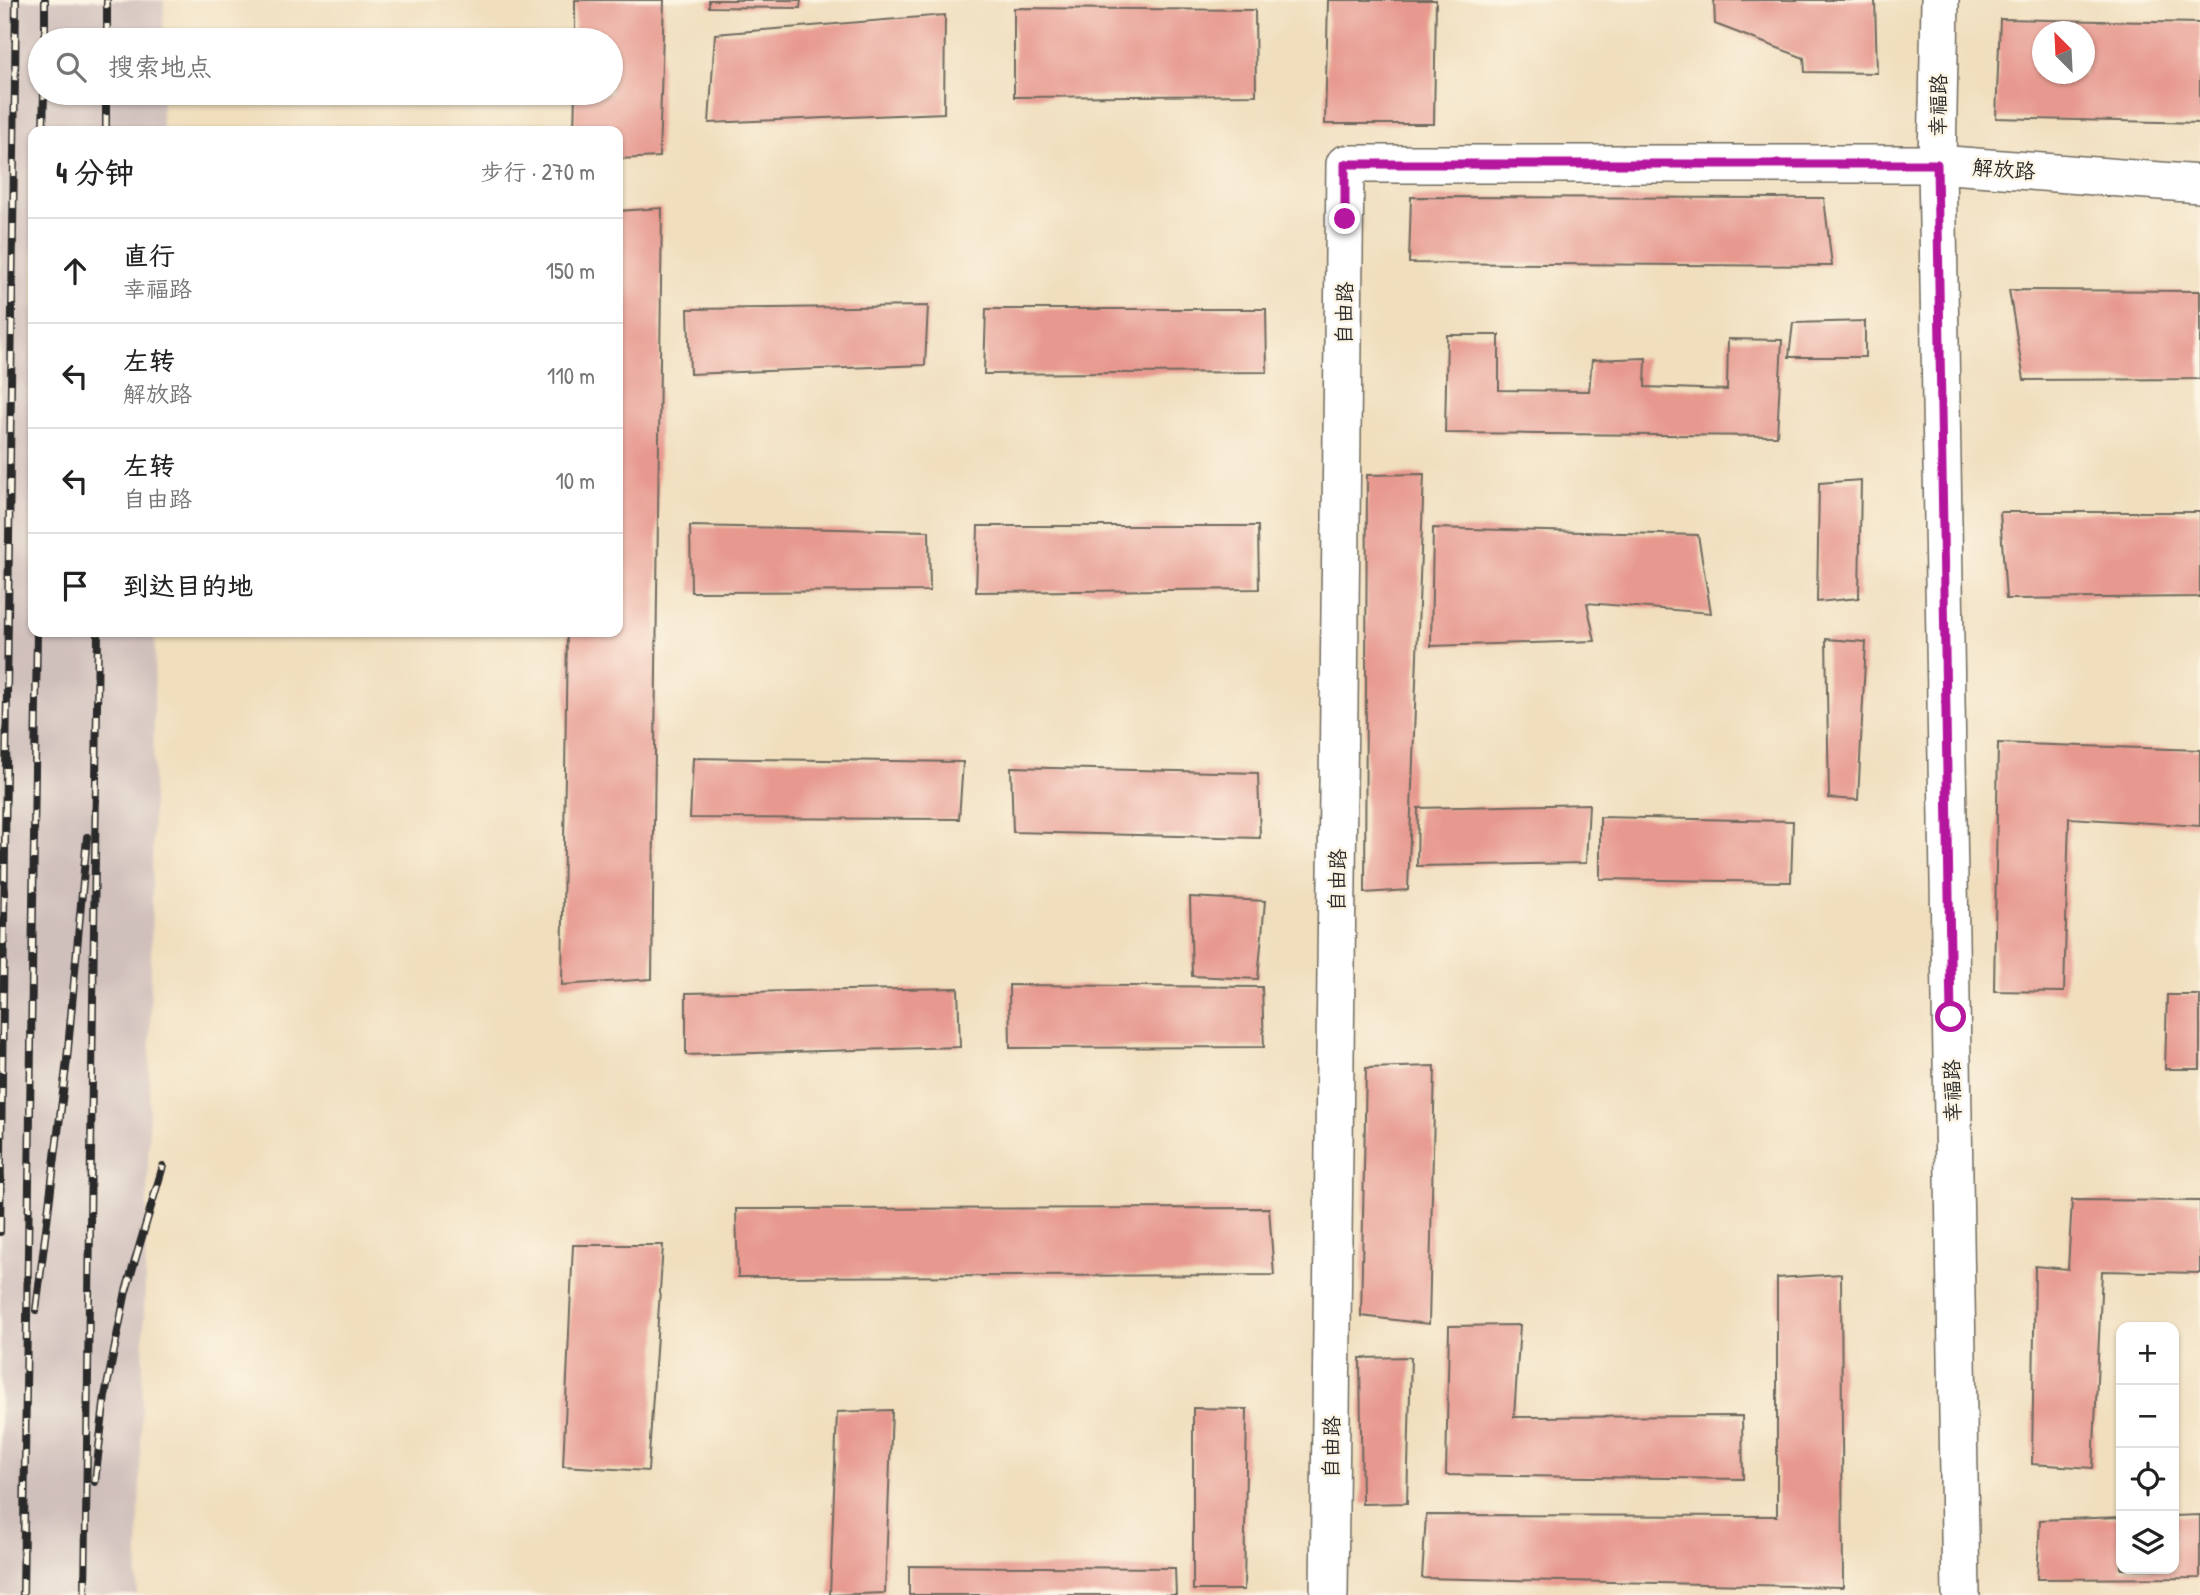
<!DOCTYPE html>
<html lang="zh">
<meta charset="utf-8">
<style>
body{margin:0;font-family:"Patrick Hand","LXGW WenKai TC",sans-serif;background:#f2f2f2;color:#222}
.controls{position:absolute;right:21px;bottom:21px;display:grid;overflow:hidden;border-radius:14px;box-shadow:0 2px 5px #0004}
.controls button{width:63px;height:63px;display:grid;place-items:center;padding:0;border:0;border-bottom:2px solid #e0e0e0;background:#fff;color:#222;font:35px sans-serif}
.compass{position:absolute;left:2032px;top:21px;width:63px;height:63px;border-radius:50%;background:#fff;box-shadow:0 2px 5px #0004;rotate:336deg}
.stop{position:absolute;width:21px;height:21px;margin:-16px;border:5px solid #b5179e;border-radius:50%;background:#fff}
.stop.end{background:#b5179e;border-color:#fff;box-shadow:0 2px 7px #0008}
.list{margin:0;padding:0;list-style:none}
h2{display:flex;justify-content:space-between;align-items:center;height:91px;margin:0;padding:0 28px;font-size:30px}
h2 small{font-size:23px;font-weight:400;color:#767676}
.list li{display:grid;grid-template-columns:46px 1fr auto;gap:21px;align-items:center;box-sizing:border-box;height:105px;padding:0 28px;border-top:2px solid #e0e0e0}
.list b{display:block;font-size:26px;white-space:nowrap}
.list p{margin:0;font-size:23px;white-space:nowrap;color:#767676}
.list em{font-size:23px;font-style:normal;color:#767676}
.icon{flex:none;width:38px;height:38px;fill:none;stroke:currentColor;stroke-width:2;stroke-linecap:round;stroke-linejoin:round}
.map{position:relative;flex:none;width:2200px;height:1595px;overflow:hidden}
.search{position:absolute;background:#fff;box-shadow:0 2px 5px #0004;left:28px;top:28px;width:595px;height:77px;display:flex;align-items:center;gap:18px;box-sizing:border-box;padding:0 24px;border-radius:38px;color:#767676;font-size:26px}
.panel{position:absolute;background:#fff;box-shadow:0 2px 5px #0004;left:28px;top:126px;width:595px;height:511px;border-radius:14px}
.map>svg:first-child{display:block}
.industrial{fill:#d0c0bc}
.building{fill:#e7998f;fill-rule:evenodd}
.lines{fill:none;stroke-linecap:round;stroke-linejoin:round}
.minor-casing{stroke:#706a5e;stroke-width:40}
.minor{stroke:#fff;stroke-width:37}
.rail-casing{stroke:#2b2b2b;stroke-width:8}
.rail{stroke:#fcf5e5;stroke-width:5;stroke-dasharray:16;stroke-linecap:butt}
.route{stroke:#b5179e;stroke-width:9}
.labels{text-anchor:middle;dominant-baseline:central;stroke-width:5;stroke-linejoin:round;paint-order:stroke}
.street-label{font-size:21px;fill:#2b2b2b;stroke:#fcf5e5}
</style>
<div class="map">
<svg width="2200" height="1595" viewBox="0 0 2200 1595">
<rect width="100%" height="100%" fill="#fcf5e5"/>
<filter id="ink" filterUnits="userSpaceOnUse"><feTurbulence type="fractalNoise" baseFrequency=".0143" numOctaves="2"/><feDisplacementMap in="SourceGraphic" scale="14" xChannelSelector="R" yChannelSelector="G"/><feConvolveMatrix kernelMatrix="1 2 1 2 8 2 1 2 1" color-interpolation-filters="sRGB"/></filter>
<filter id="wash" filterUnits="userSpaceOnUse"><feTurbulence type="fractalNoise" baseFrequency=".00686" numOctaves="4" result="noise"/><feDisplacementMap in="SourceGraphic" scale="28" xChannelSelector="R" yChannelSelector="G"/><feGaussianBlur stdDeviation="1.57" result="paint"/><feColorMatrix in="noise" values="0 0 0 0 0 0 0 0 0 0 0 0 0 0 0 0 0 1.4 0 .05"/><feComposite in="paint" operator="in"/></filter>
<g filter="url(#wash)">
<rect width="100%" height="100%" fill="#f0debd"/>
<polygon class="industrial" points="0,0 164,0 163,40 40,40 40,93 162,93 162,131 33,131 33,632 155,632 149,1131 137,1595 0,1595"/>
<g id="blocks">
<g class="building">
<polygon points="575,0 664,0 659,157 618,159 618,131 574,131 575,93 611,93 611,40 575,40"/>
<polygon points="709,0 801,0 800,8 709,7"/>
<polygon points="1328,0 1436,0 1434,124 1325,124"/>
<polygon points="1714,0 1875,0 1877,73 1805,72 1804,58 1715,24"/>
<polygon points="1014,8 1255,10 1256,95 1014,97"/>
<polygon points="945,15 944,113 709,123 715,34"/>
<path d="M2000 19 2200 23V123L1996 118ZM2042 32H2084V74H2042Z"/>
<polygon points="1411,197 1824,198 1832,266 1409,263"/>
<polygon points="662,208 652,979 562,985 567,632 618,632 618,211"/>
<polygon points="2009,290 2200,291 2200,379 2024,380"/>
<polygon points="928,306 925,365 690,374 688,309"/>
<polygon points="986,309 1266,309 1267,372 984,374"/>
<polygon points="1865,321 1865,357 1789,357 1793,323"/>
<polygon points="1447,335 1499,335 1499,390 1589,391 1592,360 1646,358 1645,387 1727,390 1728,339 1782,340 1777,436 1445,433"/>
<polygon points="1424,474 1408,890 1365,893 1367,475"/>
<polygon points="1861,480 1859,598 1817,602 1819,483"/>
<polygon points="2000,512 2200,512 2200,597 2006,599"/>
<polygon points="690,526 929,531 930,591 691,592"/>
<polygon points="978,526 1258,526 1259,589 976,592"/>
<polygon points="1433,528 1698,535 1711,613 1587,603 1595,641 1431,646"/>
<polygon points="1826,639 1866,642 1858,800 1829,798"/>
<polygon points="1998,743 2200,750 2200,826 2069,818 2064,992 1994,991"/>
<polygon points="693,758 963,762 959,819 690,818"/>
<polygon points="1011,767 1258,773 1260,838 1013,832"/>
<polygon points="1589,804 1586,863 1417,866 1418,808"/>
<polygon points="1600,817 1793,821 1791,882 1600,879"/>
<polygon points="1190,897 1265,901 1258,979 1192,976"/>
<polygon points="1009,985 1262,987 1264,1047 1010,1048"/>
<polygon points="958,988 960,1047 686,1055 686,993"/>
<polygon points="2167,995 2200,995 2200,1069 2165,1069"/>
<polygon points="1435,1066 1429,1324 1361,1316 1366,1068"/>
<polygon points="2072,1200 2200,1201 2200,1273 2102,1271 2093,1468 2032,1464 2035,1266 2068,1269"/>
<polygon points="1269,1208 1274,1275 738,1277 736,1209"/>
<polygon points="573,1245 663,1245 648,1471 563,1466"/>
<polygon points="1841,1274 1843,1587 1422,1578 1426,1515 1777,1516 1777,1278"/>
<polygon points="1520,1325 1514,1417 1742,1416 1743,1479 1446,1475 1449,1326"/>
<polygon points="1411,1357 1407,1503 1362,1504 1360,1358"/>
<polygon points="1193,1408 1247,1409 1244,1590 1193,1590"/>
<polygon points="892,1410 885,1593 830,1595 837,1412"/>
<polygon points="2200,1515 2200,1578 2037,1579 2040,1520 2121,1517 2121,1569 2174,1569 2174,1516"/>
<polygon points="909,1566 1175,1568 1176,1595 909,1595"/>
</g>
</g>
</g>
<g filter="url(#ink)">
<use href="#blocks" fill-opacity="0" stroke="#706a5e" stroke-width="2"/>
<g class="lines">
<defs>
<g id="minor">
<polyline points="1940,0 1937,164 1961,1595"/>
<polyline points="1329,1595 1345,164 1937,164 2200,184"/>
</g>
</defs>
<use href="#minor" class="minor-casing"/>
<use href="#minor" class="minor"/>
<defs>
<g id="rail">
<polyline points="45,40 45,0"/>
<polyline points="107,40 107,0"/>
<polyline points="43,131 44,93"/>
<polyline points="106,131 106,93"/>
<polyline points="0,1232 16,0"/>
<polyline points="36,1310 67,1060 87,837"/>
<polyline points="95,1482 105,1396 126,1291 163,1166"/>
<polyline points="23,1595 37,632"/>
<polyline points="85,1595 98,632"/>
</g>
</defs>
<use href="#rail" class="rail-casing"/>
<use href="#rail" class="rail"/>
</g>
</g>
<g class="lines" filter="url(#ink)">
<polyline class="route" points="1345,219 1345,164 1937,164 1951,1017"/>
</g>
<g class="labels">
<g class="street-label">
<text transform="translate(1938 105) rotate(-89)">幸福路</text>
<text transform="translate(2004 169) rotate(4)">解放路</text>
<text transform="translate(1344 313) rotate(-89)">自由路</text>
<text transform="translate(1337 880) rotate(-89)">自由路</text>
<text transform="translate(1952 1091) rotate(-91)">幸福路</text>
<text transform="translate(1331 1447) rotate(-89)">自由路</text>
</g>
</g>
</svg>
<div class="controls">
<button>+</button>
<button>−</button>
<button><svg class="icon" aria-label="locate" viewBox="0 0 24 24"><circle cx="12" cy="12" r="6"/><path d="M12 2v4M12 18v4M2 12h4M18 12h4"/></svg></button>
<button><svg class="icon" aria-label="layers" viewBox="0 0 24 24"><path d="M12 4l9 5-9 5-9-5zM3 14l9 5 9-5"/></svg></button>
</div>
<svg class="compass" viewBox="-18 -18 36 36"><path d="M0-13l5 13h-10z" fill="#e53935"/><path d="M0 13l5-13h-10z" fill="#767676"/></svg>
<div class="stop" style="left:1951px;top:1017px"></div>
<div class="stop end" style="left:1345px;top:219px"></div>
<div class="search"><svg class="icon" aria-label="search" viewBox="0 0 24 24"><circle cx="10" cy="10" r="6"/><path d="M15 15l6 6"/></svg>搜索地点</div>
<section class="panel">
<h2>4 分钟<small>步行 · 270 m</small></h2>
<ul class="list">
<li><svg class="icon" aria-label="ahead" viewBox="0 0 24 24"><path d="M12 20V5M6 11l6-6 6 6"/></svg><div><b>直行</b><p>幸福路</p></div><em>150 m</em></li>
<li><svg class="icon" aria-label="left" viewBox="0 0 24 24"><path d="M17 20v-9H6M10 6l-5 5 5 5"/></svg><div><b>左转</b><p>解放路</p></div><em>110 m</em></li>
<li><svg class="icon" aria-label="left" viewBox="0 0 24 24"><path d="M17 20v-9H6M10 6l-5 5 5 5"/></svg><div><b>左转</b><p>自由路</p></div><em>10 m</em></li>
<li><svg class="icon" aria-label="arrive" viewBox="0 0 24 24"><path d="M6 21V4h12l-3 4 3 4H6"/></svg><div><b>到达目的地</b></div></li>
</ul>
</section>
</div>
